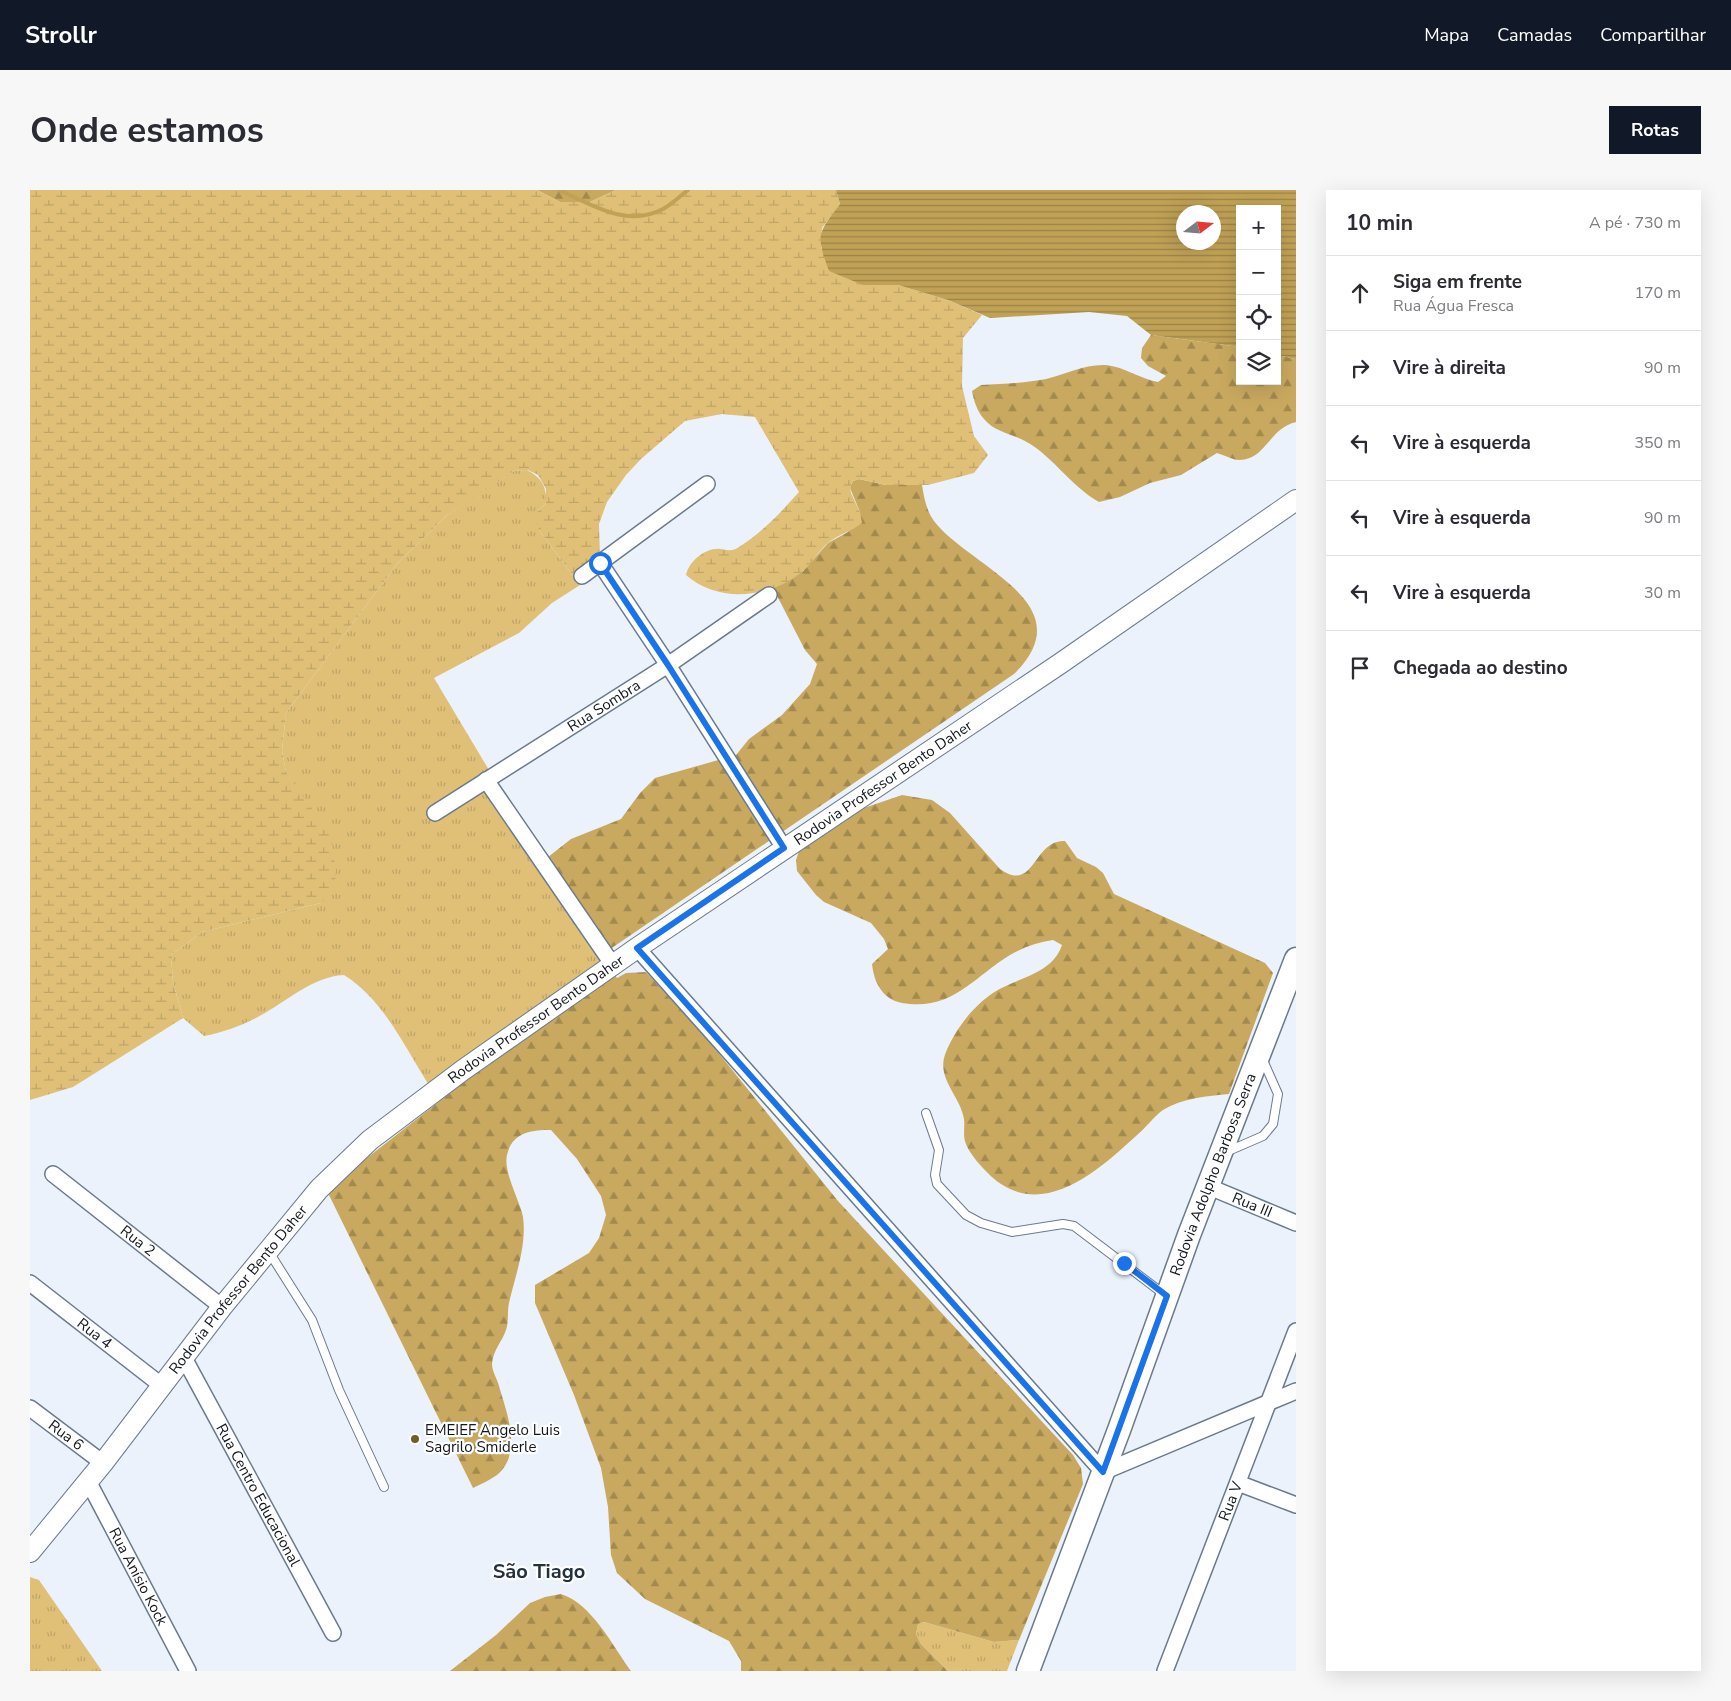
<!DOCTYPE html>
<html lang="pt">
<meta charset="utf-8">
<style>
body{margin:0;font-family:"Nunito Sans",sans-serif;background:#f7f7f7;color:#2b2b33}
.controls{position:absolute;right:15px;top:15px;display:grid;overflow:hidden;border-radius:0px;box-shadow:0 5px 20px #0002}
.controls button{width:45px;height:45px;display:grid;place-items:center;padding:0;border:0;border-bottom:1px solid #e1e1e2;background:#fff;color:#2b2b33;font:25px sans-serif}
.compass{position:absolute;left:1146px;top:15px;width:45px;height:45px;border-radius:50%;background:#fff;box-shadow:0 5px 20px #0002;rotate:74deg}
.stop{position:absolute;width:15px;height:15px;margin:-11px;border:4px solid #1a73e8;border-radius:50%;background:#fff}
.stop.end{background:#1a73e8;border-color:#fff;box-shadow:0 1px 5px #0008}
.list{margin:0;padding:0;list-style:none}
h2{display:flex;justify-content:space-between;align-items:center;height:65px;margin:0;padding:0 20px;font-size:21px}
h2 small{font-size:16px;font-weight:400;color:#7c7c81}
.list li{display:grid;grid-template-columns:32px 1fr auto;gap:15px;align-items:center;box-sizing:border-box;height:75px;padding:0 20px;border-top:1px solid #e1e1e2}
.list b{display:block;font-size:19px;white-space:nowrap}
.list p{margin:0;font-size:16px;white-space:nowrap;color:#7c7c81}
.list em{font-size:16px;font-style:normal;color:#7c7c81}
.icon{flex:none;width:28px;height:28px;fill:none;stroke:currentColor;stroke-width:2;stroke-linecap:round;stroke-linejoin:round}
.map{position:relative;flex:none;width:1266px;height:1481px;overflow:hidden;border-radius:0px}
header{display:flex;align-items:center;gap:30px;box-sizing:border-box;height:70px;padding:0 25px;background:#111827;color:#fff}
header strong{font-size:24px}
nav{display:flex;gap:28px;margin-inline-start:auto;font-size:18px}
.intro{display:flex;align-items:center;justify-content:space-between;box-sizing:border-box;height:120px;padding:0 30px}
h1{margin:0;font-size:35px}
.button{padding:12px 22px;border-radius:0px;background:#111827;color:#fff;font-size:18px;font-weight:700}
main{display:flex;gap:30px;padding:0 30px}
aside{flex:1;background:#fff;border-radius:0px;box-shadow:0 5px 20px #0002}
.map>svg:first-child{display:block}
.grass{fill:url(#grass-tufts)}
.forest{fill:url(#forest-firs)}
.wetland{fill:url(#wetland-marsh)}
.water{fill:url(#water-rules);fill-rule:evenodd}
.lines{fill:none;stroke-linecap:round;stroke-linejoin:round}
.stream{stroke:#c0a156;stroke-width:4}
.lane-casing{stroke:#6a7a8d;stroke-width:10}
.street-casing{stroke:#6a7a8d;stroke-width:18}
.secondary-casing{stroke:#6a7a8d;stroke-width:22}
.primary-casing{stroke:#6a7a8d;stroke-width:25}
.lane{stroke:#fff;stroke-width:8}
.street{stroke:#fff;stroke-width:15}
.secondary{stroke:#fff;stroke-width:20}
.primary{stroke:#fff;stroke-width:22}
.route{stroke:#1a73e8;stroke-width:6}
.poi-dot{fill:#715d2c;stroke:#fff;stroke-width:2}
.labels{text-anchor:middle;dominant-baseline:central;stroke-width:4.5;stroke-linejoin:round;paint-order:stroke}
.street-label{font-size:15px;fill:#11171e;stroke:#fff}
.poi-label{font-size:15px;fill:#11171e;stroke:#fff;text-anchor:start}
.district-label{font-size:20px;font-weight:bold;fill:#223040;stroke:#fff}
</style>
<header>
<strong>Strollr</strong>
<nav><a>Mapa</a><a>Camadas</a><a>Compartilhar</a></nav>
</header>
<div class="intro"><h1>Onde estamos</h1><a class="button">Rotas</a></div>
<main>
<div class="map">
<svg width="1266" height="1481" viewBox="0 0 1266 1481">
<defs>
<pattern id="grass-tufts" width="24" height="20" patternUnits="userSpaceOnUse" patternTransform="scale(1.25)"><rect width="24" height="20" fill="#e0c077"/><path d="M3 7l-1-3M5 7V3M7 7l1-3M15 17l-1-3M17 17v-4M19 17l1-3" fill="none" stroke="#bfa466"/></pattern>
<pattern id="forest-firs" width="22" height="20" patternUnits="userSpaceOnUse" patternTransform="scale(1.25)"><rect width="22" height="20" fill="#c9a95f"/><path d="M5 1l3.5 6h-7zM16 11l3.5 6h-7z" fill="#a2894e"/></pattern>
<pattern id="wetland-marsh" width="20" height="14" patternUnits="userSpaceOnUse" patternTransform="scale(1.25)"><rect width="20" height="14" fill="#e0c077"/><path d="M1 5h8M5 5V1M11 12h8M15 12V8" fill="none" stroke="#bfa466"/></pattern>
<pattern id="water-rules" width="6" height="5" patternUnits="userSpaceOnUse" patternTransform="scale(1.25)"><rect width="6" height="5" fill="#c0a156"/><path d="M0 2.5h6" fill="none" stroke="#9b8247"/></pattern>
</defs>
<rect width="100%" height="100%" fill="#ebf2fb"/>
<g class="grass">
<path d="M497 280C512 288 517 297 516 313L508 321 509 340 550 395 522 413 489 443 404 488 570 766 580 778 410 911C379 869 359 813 314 785 283 787 261 808 235 823 216 834 195 842 174 846L153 828 143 792 141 765 172 742 291 713 267 599 256 582 252 561 256 523 367 374 416 326 442 308 484 281Z"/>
<polygon points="0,1387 9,1390 72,1481 0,1481"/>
<polygon points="894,1432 964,1452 989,1450 977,1481 918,1481 891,1454 886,1444 888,1434"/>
</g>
<g class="forest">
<polygon points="507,0 586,0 560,12 530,12"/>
<path d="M1121 145 1210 157V191H1247V165L1266 169V232C1239 238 1236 270 1209 270 1203 270 1194 265 1187 263L1151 285 1120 293 1090 307 1069 312C1040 296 1020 262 991 249 978 243 964 241 954 229 947 221 944 211 942 201L951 195C972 194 995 193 1016 189 1037 184 1054 174 1076 175 1095 177 1110 189 1128 192L1136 186 1118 176 1111 168 1112 158Z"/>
<path d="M829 289 856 295H892C894 307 896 320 904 331 939 377 1056 413 984 484L570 766 513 671 541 649 591 629 610 603 625 588 706 565 719 549 752 525 780 494 787 474 775 460 743 398 773 381 798 353 818 342 830 322 820 298 823 291Z"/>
<path d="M872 605 902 610 920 623 970 679C1005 704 1003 649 1035 651L1047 668 1066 677 1073 683 1084 704 1235 773 1243 783 1199 904C1178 906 1152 908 1133 920 1123 927 1116 938 1106 946 1072 977 1019 1026 971 994 960 987 938 964 935 951 933 944 935 936 934 929 930 905 905 888 916 862 925 840 943 816 963 803 985 788 1022 785 1032 755L1023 750C1008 752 994 757 980 765 942 788 923 821 872 813 852 809 844 792 842 774L858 759 854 749 841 733 794 712 786 705 767 681 766 670 769 661 777 653 805 638 831 619Z"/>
<path d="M580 778 587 788 596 783 616 782 674 845 808 1011 1043 1265 1051 1278 1053 1294 989 1450 964 1452 894 1432 888 1434 886 1444 891 1454 918 1481H711V1471L699 1451 615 1409 587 1383 581 1365 578 1317 571 1278 544 1205 505 1113V1095L559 1063 569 1048 576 1025 571 1006 547 969 521 940C502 940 482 942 477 965 473 982 490 1011 493 1027 497 1056 485 1086 479 1113 477 1122 479 1132 476 1140 472 1152 463 1160 462 1174 462 1181 467 1189 469 1196 477 1224 493 1263 467 1285 460 1290 451 1294 443 1298L299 1005 301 996Z"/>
<path d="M531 1404C562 1414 582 1455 601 1481H420L466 1445 500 1413 515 1407Z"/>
</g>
<path class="wetland" d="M0 0H507L530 12H560L586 0H806L810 14 792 38 791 58 833 95H868L918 110 952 125 933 148 932 196 944 246 958 265 944 283 898 295H856L829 289 823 291 820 298 821 303 830 322 832 333C822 341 810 344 799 352 789 360 783 372 773 381 742 408 688 414 656 385 659 371 676 357 691 359 698 360 702 362 709 357 733 342 751 322 769 302L725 227 692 224 655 231 611 269 596 285 577 312 569 334 570 367 562 384 550 395 509 340 505 330 508 321 516 313V299L508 285 498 280 484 281 416 326 367 374 256 523 252 561 256 582 301 646 306 680 304 702 291 713 172 742 141 765 143 792 153 828 43 897 0 910Z"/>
<path class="water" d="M806 0H1266V169L1247 165V19H1210V157L1121 145 1097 126 1059 122 960 128 918 110 868 95H833L799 81C786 45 787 44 810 14ZM1154 22H1184V52H1154Z"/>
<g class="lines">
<path class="stream" d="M529 0C562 15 597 38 633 19 642 14 650 6 658 0"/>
<defs>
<g id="lane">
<polyline points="896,923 909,960 905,985 907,994 936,1025 951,1033 982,1042 1033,1034 1044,1036 1135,1105"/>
<polyline points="1196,962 1233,946 1243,934 1248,904 1232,868"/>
<polyline points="239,1062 282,1130 309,1200 354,1297"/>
</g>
<g id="street">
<polyline points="570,373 638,475 754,658"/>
<polyline points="552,386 677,294"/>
<polyline points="456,590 583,775"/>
<path id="s1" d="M405 623 638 475 739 405"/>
<polyline points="607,758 1073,1282 1266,1201"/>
<path id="s2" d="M23 984 192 1117"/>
<path id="s3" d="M1177 996 1266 1033"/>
<path id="s4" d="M0 1093 131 1195"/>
<path id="s5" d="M153 1166 303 1443"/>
<path id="s6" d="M0 1218 73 1273"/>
<path id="s7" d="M58 1291 158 1481"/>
<polyline points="1208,1293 1266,1315"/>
<path id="s8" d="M1135 1481 1266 1141"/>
</g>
<g id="secondary">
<path id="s9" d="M0 1362 73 1273 192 1117 289 999 340 950 433 880 607 758 1031 473 1266 310"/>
</g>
<g id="primary">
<path id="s10" d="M998 1481 1089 1240 1159 1045 1266 769"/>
</g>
</defs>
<use href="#lane" class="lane-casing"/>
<use href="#street" class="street-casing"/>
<use href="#secondary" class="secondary-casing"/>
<use href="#primary" class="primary-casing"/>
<use href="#lane" class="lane"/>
<use href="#street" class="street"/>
<use href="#secondary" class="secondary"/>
<use href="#primary" class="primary"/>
</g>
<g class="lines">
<polyline class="route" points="570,373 638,475 754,658 607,758 1073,1282 1137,1106 1094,1073"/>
</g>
<circle class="poi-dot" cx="385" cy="1249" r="5"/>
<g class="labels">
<g class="street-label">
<text stroke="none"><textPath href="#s1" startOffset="200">Rua Sombra</textPath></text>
<text stroke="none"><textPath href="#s9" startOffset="1160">Rodovia Professor Bento Daher</textPath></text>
<text stroke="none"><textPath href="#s9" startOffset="740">Rodovia Professor Bento Daher</textPath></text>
<text stroke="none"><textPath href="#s10" startOffset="530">Rodovia Adolpho Barbosa Serra</textPath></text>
<text stroke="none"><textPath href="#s3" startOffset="49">Rua III</textPath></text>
<text stroke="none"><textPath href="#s2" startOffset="108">Rua 2</textPath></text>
<text stroke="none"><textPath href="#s9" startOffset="335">Rodovia Professor Bento Daher</textPath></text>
<text stroke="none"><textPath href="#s4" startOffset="82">Rua 4</textPath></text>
<text stroke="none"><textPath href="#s6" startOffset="45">Rua 6</textPath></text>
<text stroke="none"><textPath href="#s5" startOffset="158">Rua Centro Educacional</textPath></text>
<text stroke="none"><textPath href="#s8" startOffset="182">Rua V</textPath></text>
<text stroke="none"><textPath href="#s7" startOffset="108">Rua Anísio Kock</textPath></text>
</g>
<g class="poi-label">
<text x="395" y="1240">EMEIEF Angelo Luis<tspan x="395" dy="17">Sagrilo Smiderle</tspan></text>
</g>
<g class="district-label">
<text x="509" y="1381">São Tiago</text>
</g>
</g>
</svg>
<div class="controls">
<button>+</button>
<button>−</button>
<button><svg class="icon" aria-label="locate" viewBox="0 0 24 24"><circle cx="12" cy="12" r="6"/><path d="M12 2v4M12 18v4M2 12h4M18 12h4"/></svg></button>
<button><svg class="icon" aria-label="layers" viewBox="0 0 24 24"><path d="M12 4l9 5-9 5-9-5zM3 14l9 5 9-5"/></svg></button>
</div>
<svg class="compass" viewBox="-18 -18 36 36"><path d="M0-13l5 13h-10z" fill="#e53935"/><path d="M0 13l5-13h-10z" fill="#7c7c81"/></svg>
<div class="stop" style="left:570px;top:373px"></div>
<div class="stop end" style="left:1094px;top:1073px"></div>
</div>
<aside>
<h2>10 min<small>A pé · 730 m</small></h2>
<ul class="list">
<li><svg class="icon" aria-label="ahead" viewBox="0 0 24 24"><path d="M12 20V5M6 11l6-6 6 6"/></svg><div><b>Siga em frente</b><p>Rua Água Fresca</p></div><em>170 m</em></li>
<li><svg class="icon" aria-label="right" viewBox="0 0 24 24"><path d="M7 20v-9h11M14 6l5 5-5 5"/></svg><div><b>Vire à direita</b></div><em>90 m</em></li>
<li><svg class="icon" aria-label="left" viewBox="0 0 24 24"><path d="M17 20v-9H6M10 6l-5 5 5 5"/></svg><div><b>Vire à esquerda</b></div><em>350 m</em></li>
<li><svg class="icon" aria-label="left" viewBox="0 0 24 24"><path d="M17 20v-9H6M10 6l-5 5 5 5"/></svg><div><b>Vire à esquerda</b></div><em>90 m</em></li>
<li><svg class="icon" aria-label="left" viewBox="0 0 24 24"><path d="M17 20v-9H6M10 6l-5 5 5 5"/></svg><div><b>Vire à esquerda</b></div><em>30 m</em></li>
<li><svg class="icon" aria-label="arrive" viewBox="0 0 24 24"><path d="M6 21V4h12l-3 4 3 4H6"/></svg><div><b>Chegada ao destino</b></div></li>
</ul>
</aside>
</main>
